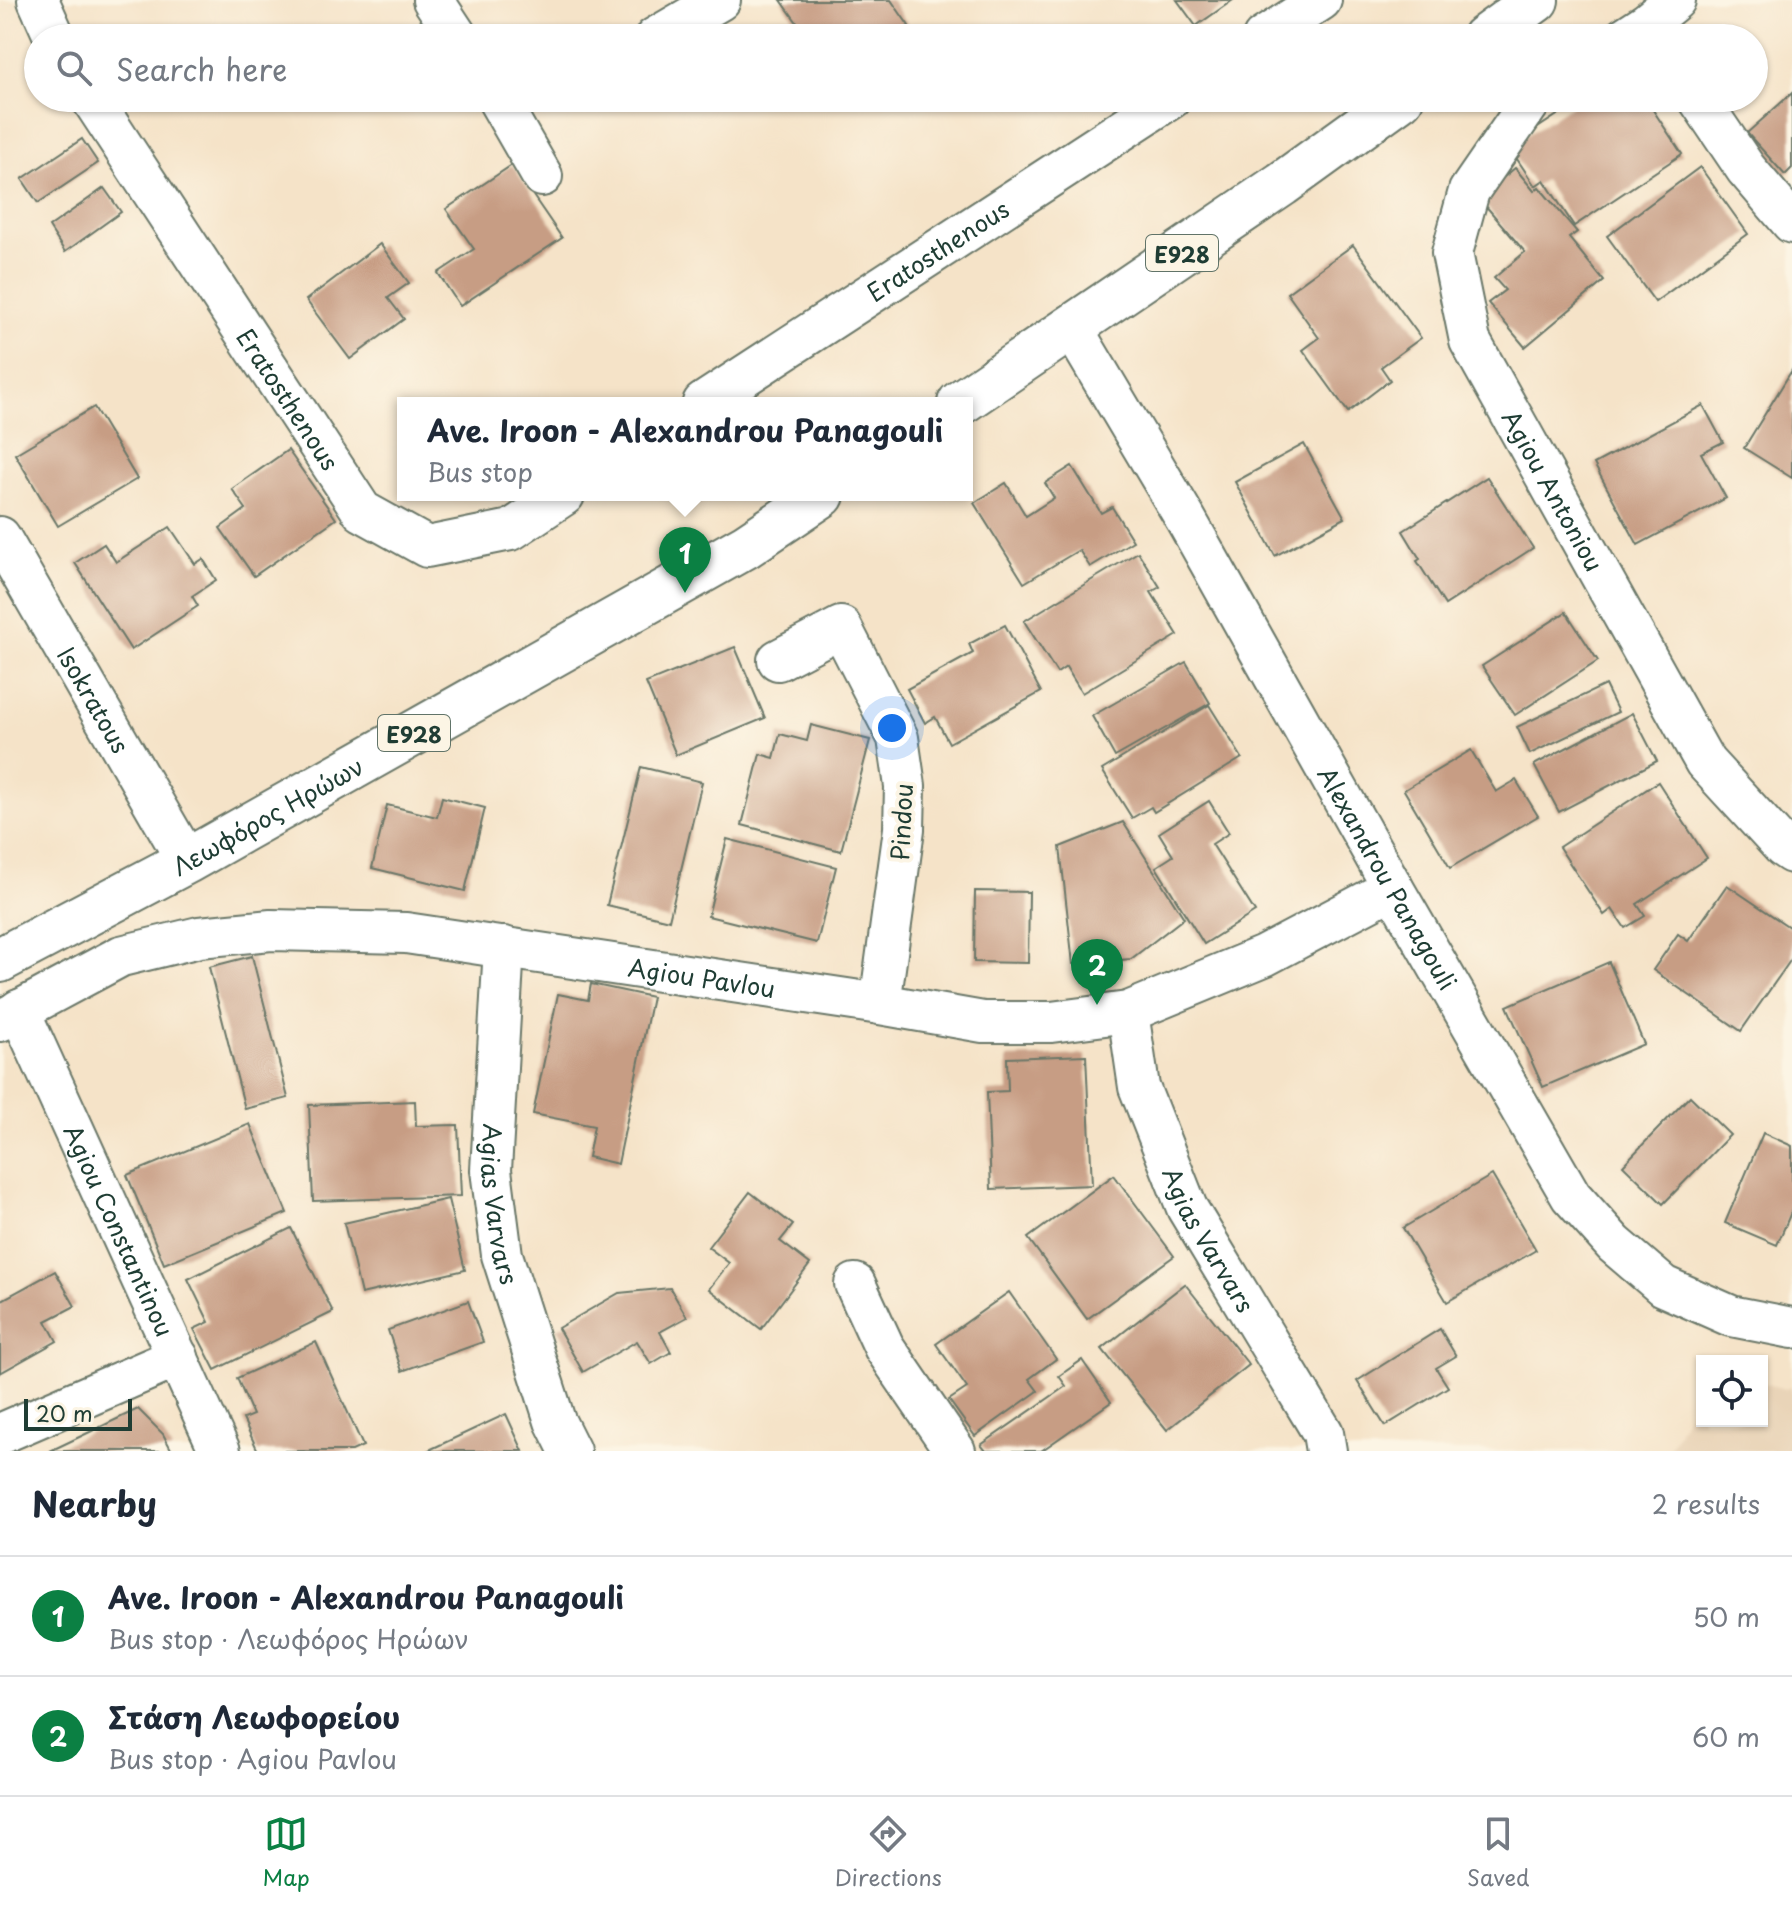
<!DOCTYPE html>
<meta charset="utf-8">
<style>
body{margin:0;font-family:"Playpen Sans",sans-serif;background:#f6f6f7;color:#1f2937}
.controls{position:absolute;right:24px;bottom:24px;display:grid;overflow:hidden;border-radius:0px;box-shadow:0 2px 6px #0004}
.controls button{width:72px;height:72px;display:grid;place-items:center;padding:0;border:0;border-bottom:2px solid #e0e1e3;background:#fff;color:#1f2937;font:40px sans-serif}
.scale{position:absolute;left:24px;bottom:20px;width:108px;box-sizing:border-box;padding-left:8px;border:4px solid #1f3d34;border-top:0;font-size:22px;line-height:28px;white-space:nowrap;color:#1f3d34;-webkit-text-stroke:6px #fcf5e5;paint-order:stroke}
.you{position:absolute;left:892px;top:728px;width:28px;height:28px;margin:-20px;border:6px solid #fff;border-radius:50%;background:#1a73e8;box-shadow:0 0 0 12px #1a73e833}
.badge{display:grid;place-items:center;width:52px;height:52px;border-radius:50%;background:#0b8043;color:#fff;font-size:26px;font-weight:700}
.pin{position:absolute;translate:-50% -66px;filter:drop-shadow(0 2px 4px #0008)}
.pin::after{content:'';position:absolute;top:42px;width:28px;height:24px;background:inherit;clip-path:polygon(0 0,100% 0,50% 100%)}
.popup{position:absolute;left:397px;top:397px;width:576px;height:104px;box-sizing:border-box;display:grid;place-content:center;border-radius:0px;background:#fff;filter:drop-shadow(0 2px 6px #0005);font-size:26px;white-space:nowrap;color:#747a83}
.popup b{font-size:30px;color:#1f2937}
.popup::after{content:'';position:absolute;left:50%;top:100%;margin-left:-16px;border:16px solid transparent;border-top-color:#fff}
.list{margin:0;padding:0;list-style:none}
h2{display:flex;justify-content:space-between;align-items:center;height:104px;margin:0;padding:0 32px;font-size:34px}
h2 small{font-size:26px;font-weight:400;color:#747a83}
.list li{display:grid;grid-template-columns:52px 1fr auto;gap:24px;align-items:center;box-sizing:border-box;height:120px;padding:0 32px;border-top:2px solid #e0e1e3}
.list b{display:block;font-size:30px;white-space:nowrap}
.list p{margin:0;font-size:26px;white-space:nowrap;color:#747a83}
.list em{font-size:26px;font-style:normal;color:#747a83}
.icon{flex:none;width:44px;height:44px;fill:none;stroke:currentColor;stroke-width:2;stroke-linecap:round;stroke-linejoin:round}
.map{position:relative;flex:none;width:1792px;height:1451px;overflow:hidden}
.search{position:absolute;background:#fff;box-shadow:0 2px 6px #0004;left:24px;right:24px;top:24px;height:88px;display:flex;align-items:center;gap:20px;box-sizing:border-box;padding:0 28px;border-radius:44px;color:#747a83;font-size:30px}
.sheet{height:344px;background:#fff}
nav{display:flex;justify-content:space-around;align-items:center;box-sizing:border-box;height:112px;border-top:2px solid #e0e1e3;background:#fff;font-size:22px;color:#747a83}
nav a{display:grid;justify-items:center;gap:4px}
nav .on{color:#0b8043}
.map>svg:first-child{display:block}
.built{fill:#e9d4b8}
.building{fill:#c79d84}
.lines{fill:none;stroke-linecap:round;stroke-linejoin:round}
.minor-casing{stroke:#6a7768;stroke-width:44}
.major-casing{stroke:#6a7768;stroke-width:48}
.minor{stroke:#fff;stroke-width:40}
.major{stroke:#fff;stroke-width:44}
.labels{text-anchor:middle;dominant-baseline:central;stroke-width:8;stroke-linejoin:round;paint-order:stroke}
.shield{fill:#fcf5e5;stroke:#617469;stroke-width:2}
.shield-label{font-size:22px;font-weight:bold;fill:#1f3d34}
.street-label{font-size:24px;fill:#1f3d34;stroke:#fcf5e5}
</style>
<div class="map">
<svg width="1792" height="1451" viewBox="0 0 1792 1451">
<rect width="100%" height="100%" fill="#fcf5e5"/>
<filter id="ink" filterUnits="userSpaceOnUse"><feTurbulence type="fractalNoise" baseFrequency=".0125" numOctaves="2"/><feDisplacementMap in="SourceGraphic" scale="16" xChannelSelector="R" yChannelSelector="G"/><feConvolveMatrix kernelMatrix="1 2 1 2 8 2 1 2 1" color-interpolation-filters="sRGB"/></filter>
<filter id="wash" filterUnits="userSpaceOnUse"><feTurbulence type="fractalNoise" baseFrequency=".006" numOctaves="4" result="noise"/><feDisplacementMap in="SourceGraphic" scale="32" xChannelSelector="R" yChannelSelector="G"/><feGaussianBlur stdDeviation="1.8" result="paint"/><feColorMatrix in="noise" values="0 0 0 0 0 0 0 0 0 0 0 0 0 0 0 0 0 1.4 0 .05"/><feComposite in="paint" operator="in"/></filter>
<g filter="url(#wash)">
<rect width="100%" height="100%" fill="#f5e3c8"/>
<polygon class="built" points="1762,1383 1785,1389 1792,1387 1792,1451 1668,1451 1702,1387 1702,1421 1762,1421"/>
<g id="blocks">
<g class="building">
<polygon points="781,0 891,0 909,26 892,38 808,38"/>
<polygon points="1177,0 1233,0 1196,26"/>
<polygon points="1792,93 1792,168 1785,175 1747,133"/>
<polygon points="1583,98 1645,98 1682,154 1574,226 1544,180 1535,186 1509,147"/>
<polygon points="82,139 98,163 38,203 22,179"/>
<polygon points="512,165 562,238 460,306 438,273 474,249 446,209"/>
<polygon points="1700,167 1748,234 1655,302 1607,236"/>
<polygon points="1515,168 1534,191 1539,187 1577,232 1569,238 1604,281 1525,347 1488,303 1505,290 1494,278 1525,252 1479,198"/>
<polygon points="104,188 121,212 65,252 49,227"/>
<polygon points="380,244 409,283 388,298 404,319 350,359 306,300"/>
<polygon points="1353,245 1421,338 1381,367 1390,380 1348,412 1303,350 1319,338 1287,293"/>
<polygon points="1792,370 1792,478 1744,448"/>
<polygon points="1703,405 1723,442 1701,453 1726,498 1638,545 1594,464"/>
<polygon points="94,407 137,479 58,526 15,454"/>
<polygon points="1304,444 1345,518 1275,556 1235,482"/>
<polygon points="288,450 336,519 254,576 220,528 246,509 232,489"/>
<polygon points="1072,466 1101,513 1112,507 1133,541 1090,567 1079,550 1024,583 974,503 1006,483 1026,516 1054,498 1045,483"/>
<polygon points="1487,477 1533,548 1445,605 1417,561 1420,559 1403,531"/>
<polygon points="170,527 195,564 203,559 216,580 192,596 198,606 131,650 75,563 104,544 116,562"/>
<polygon points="1138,552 1160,587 1151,592 1178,635 1082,693 1066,667 1057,673 1024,621"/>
<polygon points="1566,612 1598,661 1515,715 1482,666"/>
<polygon points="1005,625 1041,692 949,743 935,717 925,723 907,689 973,653 969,644"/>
<polygon points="735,647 765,718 676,755 646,683"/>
<polygon points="1186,662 1210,703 1115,757 1092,716"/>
<polygon points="1605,685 1618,712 1530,754 1517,727"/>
<polygon points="1209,705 1242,758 1154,812 1151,807 1132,818 1102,770"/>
<polygon points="1632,713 1657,761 1559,812 1534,765"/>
<polygon points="811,725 870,740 841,851 742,825 760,754 774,758 780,734 807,741"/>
<polygon points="1471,750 1496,792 1516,780 1538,816 1450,868 1404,790"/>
<polygon points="641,767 702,782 669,920 607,905"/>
<polygon points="1658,782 1707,858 1637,904 1645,916 1625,928 1612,909 1604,915 1559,847"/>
<polygon points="442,797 485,808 465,891 372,868 387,805 437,817"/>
<polygon points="1209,801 1229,833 1212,844 1255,912 1204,944 1156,867 1173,856 1159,833"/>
<polygon points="1123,822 1184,918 1131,959 1073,964 1060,847"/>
<polygon points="727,839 836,867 817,943 708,916"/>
<polygon points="1727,885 1792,929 1792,958 1741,1031 1653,970 1678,934 1688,941"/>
<polygon points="975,891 1029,892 1028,963 974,962"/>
<polygon points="252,956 288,1098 245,1109 209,967"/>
<polygon points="1609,962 1644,1044 1543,1087 1507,1006"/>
<polygon points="591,984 652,997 618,1164 588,1157 594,1126 533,1114 558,994 588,1000"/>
<polygon points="1086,1055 1092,1185 991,1189 987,1092 1008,1091 1007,1058"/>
<polygon points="1690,1096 1730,1135 1663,1204 1623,1165"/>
<polygon points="415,1101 416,1126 458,1125 461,1196 313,1201 309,1105"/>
<polygon points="250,1124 287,1213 164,1264 127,1175"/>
<polygon points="1763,1133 1792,1146 1792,1210 1777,1245 1725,1223"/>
<polygon points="1114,1175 1174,1256 1087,1319 1028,1238"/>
<polygon points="1492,1175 1536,1250 1447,1302 1403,1228"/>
<polygon points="750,1192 793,1225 780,1241 810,1264 761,1329 709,1289 729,1263 708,1247"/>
<polygon points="448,1199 465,1270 361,1294 344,1223"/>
<polygon points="291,1228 333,1312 215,1370 194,1329 209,1322 188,1279"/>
<polygon points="55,1271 75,1306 46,1321 57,1341 0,1373 0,1301"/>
<polygon points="1185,1284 1249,1365 1167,1430 1102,1349"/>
<polygon points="670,1288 687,1317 660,1332 671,1352 651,1364 637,1341 583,1372 558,1328 619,1293"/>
<polygon points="1009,1292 1056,1359 1029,1379 1038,1391 975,1436 949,1400 967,1388 936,1344"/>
<polygon points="468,1301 483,1342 402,1371 388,1330"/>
<polygon points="1440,1329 1456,1356 1436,1368 1448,1387 1385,1426 1357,1381"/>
<polygon points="316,1342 363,1446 352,1451 258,1451 243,1419 253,1415 237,1378"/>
<polygon points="1082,1360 1111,1402 1041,1451 986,1451 981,1445 1066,1386 1059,1376"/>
<polygon points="138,1409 163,1434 172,1451 50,1451"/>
<polygon points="506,1414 523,1451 427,1451"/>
</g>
</g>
</g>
<g filter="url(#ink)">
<use href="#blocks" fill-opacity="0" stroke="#6a7768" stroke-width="2"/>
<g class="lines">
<defs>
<g id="minor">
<polyline points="38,0 55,38"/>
<polyline points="433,0 458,38"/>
<polyline points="655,38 720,0"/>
<polyline points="1263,38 1321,0"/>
<polyline points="1624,38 1647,23 1675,0"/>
<path id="s1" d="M91 98 362 511 427 547 511 530 564 495"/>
<polyline points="497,98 542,176"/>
<path id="s2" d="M1533 98 1469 191 1452 253 1470 341 1705 762 1783 847 1792 853"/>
<polyline points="1698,98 1746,169 1792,223"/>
<path id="s3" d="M1072 328 1185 518 1393 888 1571 1196 1614 1244 1663 1286 1731 1316 1792 1328"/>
<path id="s4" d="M703 403 1171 98"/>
<path id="s5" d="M0 537 187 861"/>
<polyline points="778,660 841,627 898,738 905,786 904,829 880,1004"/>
<path id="s6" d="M504 947 491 1170 502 1255 555 1421 570 1451"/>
<path id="s7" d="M19 1010 220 1451"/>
<path id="s8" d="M1128 1012 1139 1087 1187 1208 1323 1433 1326 1451"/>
<path id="s9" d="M0 1021 121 956 199 937 271 930 406 933 880 1004 983 1022H1051L1128 1012 1264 956 1393 888"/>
<polyline points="855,1284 884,1347 955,1451"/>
<polyline points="0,1434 178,1357"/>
</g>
<g id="major">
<polyline points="1484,38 1536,0"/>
<polyline points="960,403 1282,184 1401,98"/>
<path id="s10" d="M0 960 187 861 746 546 822 495"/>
</g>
</defs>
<use href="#minor" class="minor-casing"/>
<use href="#major" class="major-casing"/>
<use href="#minor" class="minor"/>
<use href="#major" class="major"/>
</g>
</g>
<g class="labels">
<g class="shield">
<rect x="1146" y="235" width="72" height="36" rx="6"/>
<rect x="378" y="715" width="72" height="36" rx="6"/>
</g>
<g class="shield-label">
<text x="1182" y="253">E928</text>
<text x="414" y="733">E928</text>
</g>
<g class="street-label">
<text stroke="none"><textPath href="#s4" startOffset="280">Eratosthenous</textPath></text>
<text stroke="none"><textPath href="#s1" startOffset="360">Eratosthenous</textPath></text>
<text stroke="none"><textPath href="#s2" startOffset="438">Agiou Antoniou</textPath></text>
<text stroke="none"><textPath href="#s5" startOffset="188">Isokratous</textPath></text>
<text stroke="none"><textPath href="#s10" startOffset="304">Λεωφόρος Ηρώων</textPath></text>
<text transform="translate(901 822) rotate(-87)">Pindou</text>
<text stroke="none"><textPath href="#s3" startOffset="634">Alexandrou Panagouli</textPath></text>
<text stroke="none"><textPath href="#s9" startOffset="724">Agiou Pavlou</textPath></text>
<text stroke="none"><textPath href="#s6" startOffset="258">Agias Varvars</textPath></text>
<text stroke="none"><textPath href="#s7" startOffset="242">Agiou Constantinou</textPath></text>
<text stroke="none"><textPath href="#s8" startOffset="244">Agias Varvars</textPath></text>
</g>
</g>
</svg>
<div class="controls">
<button><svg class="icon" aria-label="locate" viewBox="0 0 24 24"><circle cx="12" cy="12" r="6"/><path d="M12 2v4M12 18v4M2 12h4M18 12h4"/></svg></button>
</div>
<div class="scale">20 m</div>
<div class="you"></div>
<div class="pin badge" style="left:685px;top:593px">1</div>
<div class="popup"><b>Ave. Iroon - Alexandrou Panagouli</b>Bus stop</div>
<div class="pin badge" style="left:1097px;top:1005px">2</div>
<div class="search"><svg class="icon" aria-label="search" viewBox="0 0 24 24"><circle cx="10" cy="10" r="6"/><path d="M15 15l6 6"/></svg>Search here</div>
</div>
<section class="sheet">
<h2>Nearby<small>2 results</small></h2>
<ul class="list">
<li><span class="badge">1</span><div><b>Ave. Iroon - Alexandrou Panagouli</b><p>Bus stop · Λεωφόρος Ηρώων</p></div><em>50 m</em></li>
<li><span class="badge">2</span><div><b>Στάση Λεωφορείου</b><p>Bus stop · Agiou Pavlou</p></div><em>60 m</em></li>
</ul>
</section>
<nav>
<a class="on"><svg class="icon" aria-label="map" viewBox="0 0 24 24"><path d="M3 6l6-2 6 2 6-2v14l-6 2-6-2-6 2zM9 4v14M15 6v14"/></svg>Map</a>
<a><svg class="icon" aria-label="directions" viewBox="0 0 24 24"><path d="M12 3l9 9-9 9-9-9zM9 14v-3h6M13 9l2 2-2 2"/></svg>Directions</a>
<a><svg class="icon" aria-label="saved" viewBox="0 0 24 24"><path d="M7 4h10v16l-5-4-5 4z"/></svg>Saved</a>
</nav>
